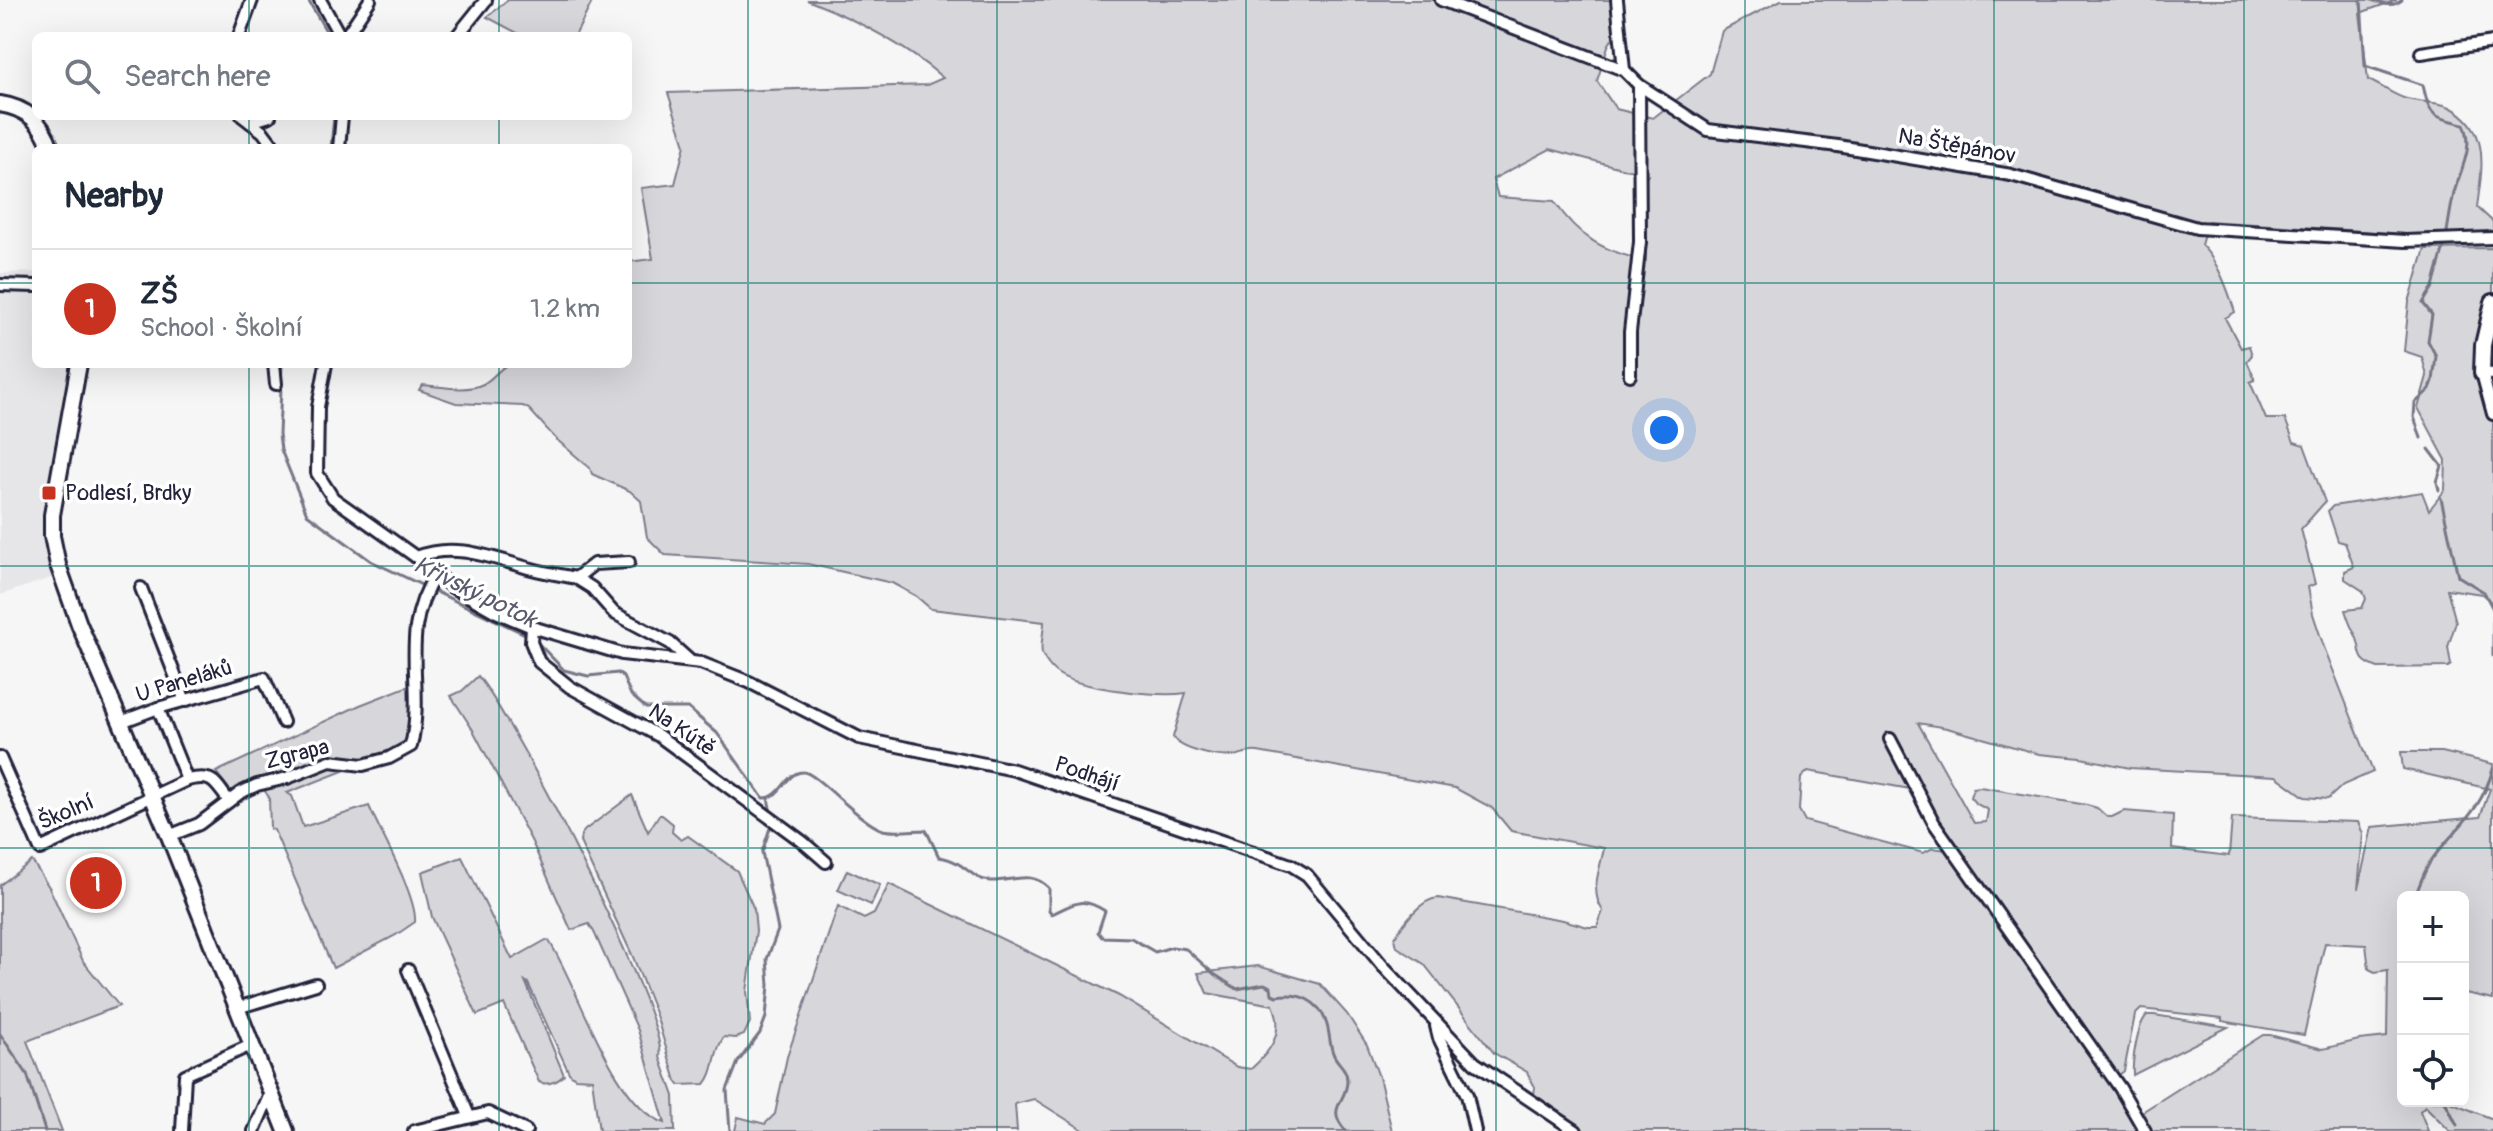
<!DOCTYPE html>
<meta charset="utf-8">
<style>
body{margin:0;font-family:Pangolin,sans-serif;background:#f6f6f7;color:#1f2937}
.controls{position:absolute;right:24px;bottom:24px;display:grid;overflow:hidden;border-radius:12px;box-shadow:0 8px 32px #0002}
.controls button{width:72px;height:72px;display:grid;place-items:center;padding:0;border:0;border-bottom:2px solid #e0e1e3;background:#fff;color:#1f2937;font:40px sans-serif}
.you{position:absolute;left:1664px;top:430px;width:28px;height:28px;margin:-20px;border:6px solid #fff;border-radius:50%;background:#1a73e8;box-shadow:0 0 0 12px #1a73e833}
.badge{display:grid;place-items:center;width:52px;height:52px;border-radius:50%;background:#c8321e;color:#fff;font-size:26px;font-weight:700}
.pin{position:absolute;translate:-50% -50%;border:4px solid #fff;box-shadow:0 2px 8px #0006}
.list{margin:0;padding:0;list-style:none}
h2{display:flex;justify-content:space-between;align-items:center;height:104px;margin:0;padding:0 32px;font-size:34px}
h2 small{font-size:26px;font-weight:400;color:#747a83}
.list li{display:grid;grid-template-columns:52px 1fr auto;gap:24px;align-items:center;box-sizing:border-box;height:120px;padding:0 32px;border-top:2px solid #e0e1e3}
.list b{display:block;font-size:30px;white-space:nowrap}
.list p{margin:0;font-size:26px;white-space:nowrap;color:#747a83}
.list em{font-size:26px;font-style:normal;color:#747a83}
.icon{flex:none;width:44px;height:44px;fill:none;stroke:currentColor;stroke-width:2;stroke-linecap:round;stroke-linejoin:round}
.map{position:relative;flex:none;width:2493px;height:1131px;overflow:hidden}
.search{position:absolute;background:#fff;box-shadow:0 8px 32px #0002;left:32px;top:32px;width:600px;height:88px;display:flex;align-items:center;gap:20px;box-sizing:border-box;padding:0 28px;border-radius:12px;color:#747a83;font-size:30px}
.panel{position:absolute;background:#fff;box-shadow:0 8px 32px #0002;left:32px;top:144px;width:600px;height:224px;border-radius:12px}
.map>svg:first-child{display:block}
.built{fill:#e6e6e9}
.green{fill:#d7d7db;stroke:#7c7c8b;stroke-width:2;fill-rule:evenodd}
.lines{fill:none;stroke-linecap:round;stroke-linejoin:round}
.stream{stroke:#767685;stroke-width:3}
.street-casing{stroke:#22223b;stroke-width:16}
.secondary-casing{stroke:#22223b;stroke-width:20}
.street{stroke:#fff;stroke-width:10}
.secondary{stroke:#fff;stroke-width:14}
.grid{fill:none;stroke:#0f766e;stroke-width:2;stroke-opacity:0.55}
.poi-dot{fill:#c8321e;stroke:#fff;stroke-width:3}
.labels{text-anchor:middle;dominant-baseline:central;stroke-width:7;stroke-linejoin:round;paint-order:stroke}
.street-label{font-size:22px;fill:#22223b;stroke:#fff}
.poi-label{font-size:22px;fill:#22223b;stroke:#fff;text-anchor:start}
.water-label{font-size:24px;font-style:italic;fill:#5a5a6d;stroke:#fff}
</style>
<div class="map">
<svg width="2493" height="1131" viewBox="0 0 2493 1131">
<rect width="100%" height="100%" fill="#f6f6f7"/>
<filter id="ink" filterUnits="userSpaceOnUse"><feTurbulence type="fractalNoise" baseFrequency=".0125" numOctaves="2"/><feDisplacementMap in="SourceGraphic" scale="16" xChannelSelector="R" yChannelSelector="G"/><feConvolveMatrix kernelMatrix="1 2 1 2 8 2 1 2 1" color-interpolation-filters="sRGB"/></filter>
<g filter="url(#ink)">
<polygon class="built" points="36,272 36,364 71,364 43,532 54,577 0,595 0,273"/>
<g class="green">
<polygon points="508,0 593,0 575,36 523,36 487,17"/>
<path d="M807 0H1614L1623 21 1608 46 1597 81 1616 109 1653 118 1710 74 1722 31 1781 0H2397L2360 13 2368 80C2381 85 2394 96 2407 99 2421 103 2437 101 2450 107 2491 128 2482 169 2477 207L2493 222V233L2407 234 2208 221 2201 245C2218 261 2228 290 2235 312L2225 318 2241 348 2249 346 2252 355 2247 361 2255 380 2250 382 2266 419H2285L2294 442 2304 445 2325 502 2301 529 2315 584 2308 587 2313 614 2324 647 2373 772 2343 785 2328 799 2305 797 2276 776 2130 768 2081 758 2039 754 1947 728 1918 723 1974 823 1986 822 1988 810 1975 803 1970 797 1973 788 1980 787 2087 805 2097 808 2107 817H2112L2124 811 2173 815 2172 849 2229 856 2232 818 2358 822 2363 834 2358 889 2372 827 2480 817 2490 789 2403 769 2401 752H2442L2493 764V999L2465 993 2463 1002V897H2403V1101H2448L2493 1119V1131H2450L2425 1106 2420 1111 2428 1131H2149L2142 1118V1112L2263 1035H2270L2323 1049 2359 1040 2387 1037 2388 970 2375 972 2369 969 2366 945 2325 943 2304 1035 2222 1021V1018L2141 1009 2135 1015 2124 1071 2112 1081 2141 1131H1584L1534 1095 1535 1087 1527 1072 1494 1053 1424 964 1397 947 1395 938C1403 923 1421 899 1438 898L1563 920 1588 927H1597L1603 911C1589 890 1600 871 1604 848L1511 831 1492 808 1455 788 1258 752C1248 750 1243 755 1233 756 1218 758 1180 750 1173 737L1186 693C1160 697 1078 689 1057 673 1052 670 1044 660 1042 653 1040 645 1044 631 1044 622L931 609 916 596 892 583 808 564 665 555 647 537 641 501 630 491 592 474 590 468 556 439 529 409 523 406 456 403 419 390 422 385C440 386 465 393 483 384 493 379 498 369 509 364H628V262L653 259 641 188 675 184 685 145 668 93 927 85 943 78C904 44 855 19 807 0ZM1550 149 1648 175 1646 178V261C1603 251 1579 238 1554 201L1498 197 1493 179ZM1808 771 1910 789 1946 850 1933 848 1923 853 1805 821 1799 810 1801 778Z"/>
<path d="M2493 248V604L2482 594 2447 589 2456 622 2448 647 2451 665 2448 667 2378 668C2353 659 2364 651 2355 634 2350 626 2348 619 2345 610L2362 608 2366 599 2363 591 2345 579V571L2354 567 2345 543 2338 541 2328 511 2333 506 2422 492 2429 510 2445 490 2446 460 2418 408 2427 376 2422 357 2404 351 2409 302 2425 249Z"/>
<path d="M478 676C512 717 669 1018 660 1057L674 1096 675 1131H599L592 1079 575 1078 569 1073 528 983 525 981 564 1075C559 1081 547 1086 539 1082L504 1004 477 1015 432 917 422 872 462 857 512 959 546 940 549 941C579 987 613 1106 665 1123L638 1030 594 932 589 924 571 930 532 842 473 730 451 696 462 691Z"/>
<path d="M406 687 411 688 410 732 399 749 287 793 292 796 303 827 369 806C381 834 417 896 415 922L396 935 333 968 274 830 270 829 269 797 257 780 237 790H230L216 772 360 705Z"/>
<path d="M632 795 648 832 659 815H662L673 824 672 832 681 840 688 836 737 871 754 909 756 931 747 991 750 1022 744 1035 736 1038 724 1037C713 1051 716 1072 705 1084L679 1085 676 1081 657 1018 633 957 580 842 581 835 585 830Z"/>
<polygon points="32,861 49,887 83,961 119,1006 27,1041 62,1131 0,1131 0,885"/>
<polygon points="847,870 880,885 871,905 838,890"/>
<path d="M889 884 1119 996 1237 1067 1251 1069C1271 1051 1285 1032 1273 1005L1207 993 1198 973 1258 966 1320 984 1347 1014 1367 1045 1379 1077 1392 1131H1085L1034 1099 1015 1104 1017 1131H735L738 1117 765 1124 775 1114 787 1057 838 906 864 919 874 914Z"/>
<path d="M2147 1015H2154L2228 1027 2133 1075C2132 1061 2137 1025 2147 1015Z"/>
</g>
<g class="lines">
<g class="stream">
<polyline points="308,0 329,36"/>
<path d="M2361 0 2365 66 2423 85C2430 118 2432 116 2464 124 2475 147 2460 170 2454 193 2451 206 2449 219 2447 232"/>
<path d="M2372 0C2382 4 2393 8 2402 0"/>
<polyline points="331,148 334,116"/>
<polyline points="282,364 279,434 281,450 307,514 371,561 529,636"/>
<polyline points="2421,438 2414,417 2415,403 2430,389 2433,381 2436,356 2428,341 2432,315 2423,303 2433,287 2444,247"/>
<polyline points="2429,449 2442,466 2437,482 2439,490"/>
<polyline points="2441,498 2458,576 2484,592 2493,609"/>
<polyline points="2493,622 2493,656"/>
<path d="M535 640 564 670 588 676 618 673 623 677 631 695 646 708H688L717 733 763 798C782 799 785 772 803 772 815 771 860 823 883 830 895 833 914 830 926 830L939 857C945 858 952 860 957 863 968 869 976 880 990 881 1012 882 1030 869 1049 888V910L1052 914C1075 903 1082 896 1105 911L1098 932 1102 937 1131 938 1155 952 1172 947 1186 949 1214 974 1237 989 1264 984 1271 987 1272 994 1277 996C1298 992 1319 1000 1326 1022 1330 1032 1329 1043 1333 1053 1336 1063 1347 1067 1347 1080 1348 1102 1324 1107 1346 1131"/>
<polyline points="768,798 771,813"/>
<path d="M2415 897C2419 886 2424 872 2430 862 2455 827 2480 815 2493 769"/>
<polyline points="0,1034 27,1074 45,1131"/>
<polyline points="2445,1101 2457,1125"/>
<polyline points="730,1131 727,1090 738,1062 760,1033 766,1017 769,985 767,959 778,930 762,852 771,825"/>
</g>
<defs>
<g id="street">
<polyline points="320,0 340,36"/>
<polyline points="1441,0 1624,70 1639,85 1708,130 1838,146 2011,175 2197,228 2405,241 2493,238"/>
<polyline points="1617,0 1624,70"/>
<polyline points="239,36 252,0"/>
<polyline points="346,36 370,0"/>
<polyline points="457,36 486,0"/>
<polyline points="2421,53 2493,42"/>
<polyline points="242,116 263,132 275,148"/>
<polyline points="250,122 270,116"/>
<polyline points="339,148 342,116"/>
<polyline points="0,285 36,286"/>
<polyline points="274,364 276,384"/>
<polyline points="326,364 318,407 317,473 333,498 416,557 452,587 496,612 532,627 622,654 701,663 749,682 859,738 1014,770 1291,865 1307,875 1382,965 1475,1063 1576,1131"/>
<polyline points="2493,374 2482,373 2493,414"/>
<polyline points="1630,375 1630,332 1640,242 1639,85"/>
<path d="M416 557C456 541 494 559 532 569 547 573 561 575 576 578L594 564 629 562"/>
<polyline points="576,578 592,588 614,613 670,643 689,660"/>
<polyline points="141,588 185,701"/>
<polyline points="532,627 531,642 539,662 570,687 659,736 803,842 826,862"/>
<polyline points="158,708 187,780"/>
<polyline points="121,722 158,708 264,678 283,722"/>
<polyline points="1890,739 1934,823 2120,1088 2145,1131"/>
<path d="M0 758 40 849 187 780C214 774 214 782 229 801"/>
<path d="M169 836 199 824 240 793 257 785 287 778 330 761 363 765 389 758 411 746C426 682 397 635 436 574"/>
<polyline points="408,970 469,1116"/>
<polyline points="237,1008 316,984"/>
<polyline points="1436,1026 1439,1038 1467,1095 1475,1131"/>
<polyline points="182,1131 185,1075 251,1045"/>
<polyline points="254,1131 270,1094"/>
<polyline points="414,1131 488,1113 526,1131"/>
</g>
<g id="secondary">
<path d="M0 104C27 108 42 122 51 148"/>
<polyline points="79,364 52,515 52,536 58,565 79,624 169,836 286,1131"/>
<polyline points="2482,373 2483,345 2493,302"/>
</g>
</defs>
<use href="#street" class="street-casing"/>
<use href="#secondary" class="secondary-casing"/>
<use href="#street" class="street"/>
<use href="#secondary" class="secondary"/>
</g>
</g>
<path class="grid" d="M249 0V36M499 0V36M748 0V1131M997 0V1131M1246 0V1131M1496 0V1131M1745 0V1131M1994 0V1131M2244 0V1131M249 116V148M499 116V148M0 283H36M628 283H2493M249 364V1131M499 364V1131M0 566H2493M0 848H2493"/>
<rect class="poi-dot" x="41" y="485" width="16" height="16" rx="4"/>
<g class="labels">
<g class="street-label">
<text transform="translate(1957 146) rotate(10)">Na Štěpánov</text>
<text transform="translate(184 681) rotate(-17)">U Paneláků</text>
<text transform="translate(682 730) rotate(34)">Na Kútě</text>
<text transform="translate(297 754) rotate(-14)">Zgrapa</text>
<text transform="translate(1087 774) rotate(19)">Podhájí</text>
<text transform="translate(66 812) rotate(-23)">Školní</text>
</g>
<g class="poi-label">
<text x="65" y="493">Podlesí, Brdky</text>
</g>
<g class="water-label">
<text transform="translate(475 592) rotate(26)">Křivský potok</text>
</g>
</g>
</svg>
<div class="controls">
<button>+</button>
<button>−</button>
<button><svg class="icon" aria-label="locate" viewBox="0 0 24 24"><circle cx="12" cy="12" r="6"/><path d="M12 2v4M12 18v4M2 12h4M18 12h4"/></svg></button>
</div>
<div class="you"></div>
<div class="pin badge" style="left:96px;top:883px">1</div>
<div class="search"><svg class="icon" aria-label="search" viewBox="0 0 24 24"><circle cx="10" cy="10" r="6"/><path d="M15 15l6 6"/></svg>Search here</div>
<section class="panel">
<h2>Nearby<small></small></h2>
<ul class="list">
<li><span class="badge">1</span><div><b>ZŠ</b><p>School · Školní</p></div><em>1.2 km</em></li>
</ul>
</section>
</div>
